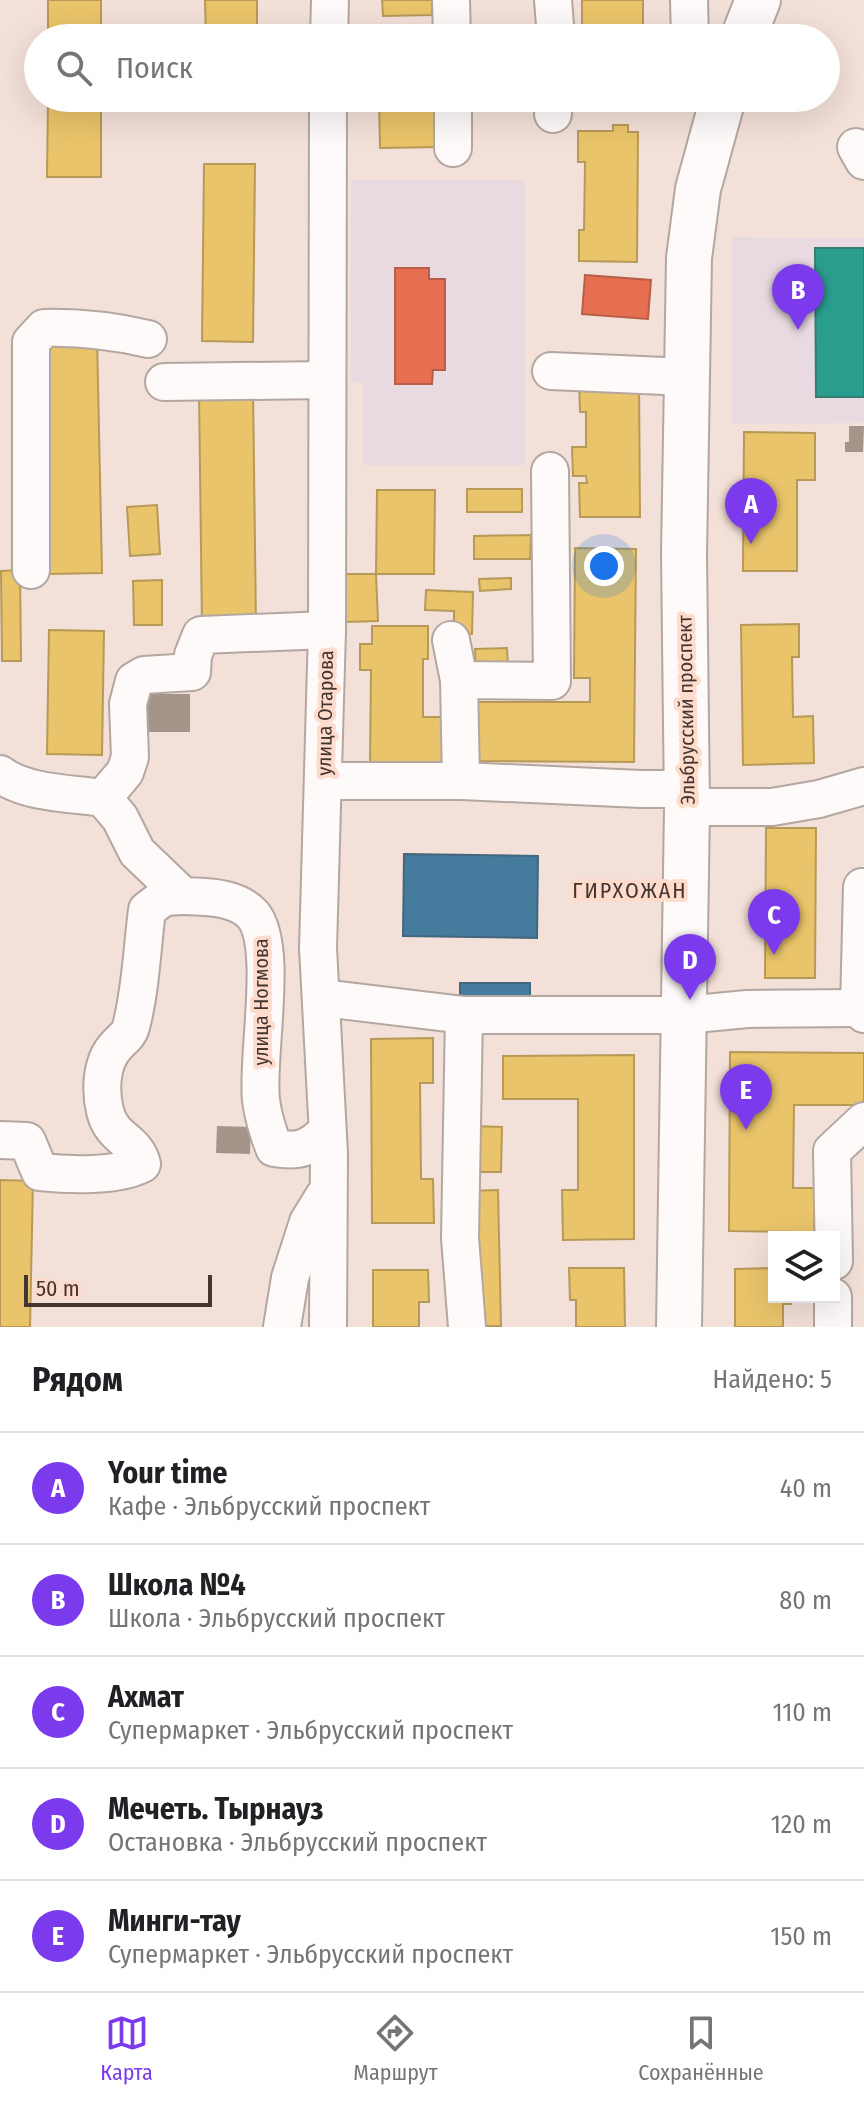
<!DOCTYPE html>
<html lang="ru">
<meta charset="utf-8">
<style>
body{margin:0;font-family:"Fira Sans Condensed",sans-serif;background:#f2f2f2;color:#202124}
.controls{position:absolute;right:24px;bottom:24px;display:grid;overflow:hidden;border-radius:0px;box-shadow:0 8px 32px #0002}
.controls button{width:72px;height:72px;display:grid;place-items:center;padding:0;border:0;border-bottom:2px solid #e0e0e0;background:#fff;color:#202124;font:40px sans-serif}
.scale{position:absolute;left:24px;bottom:20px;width:188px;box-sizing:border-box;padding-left:8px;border:4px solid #43352f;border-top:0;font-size:22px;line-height:28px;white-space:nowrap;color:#43352f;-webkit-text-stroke:6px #ffdbcc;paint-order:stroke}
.you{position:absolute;left:604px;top:566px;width:28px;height:28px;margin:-20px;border:6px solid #fff;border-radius:50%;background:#1a73e8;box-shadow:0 0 0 12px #1a73e833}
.badge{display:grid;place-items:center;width:52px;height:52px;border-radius:50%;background:#7c3aed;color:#fff;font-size:26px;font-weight:700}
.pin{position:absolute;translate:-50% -66px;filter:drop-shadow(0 2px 4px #0008)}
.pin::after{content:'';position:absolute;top:42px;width:28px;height:24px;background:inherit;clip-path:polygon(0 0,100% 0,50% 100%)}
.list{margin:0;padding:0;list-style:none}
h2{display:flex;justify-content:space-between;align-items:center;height:104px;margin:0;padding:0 32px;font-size:34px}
h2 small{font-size:26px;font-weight:400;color:#757577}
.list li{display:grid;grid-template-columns:52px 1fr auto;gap:24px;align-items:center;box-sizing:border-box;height:112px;padding:0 32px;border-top:2px solid #e0e0e0}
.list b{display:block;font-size:30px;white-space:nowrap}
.list p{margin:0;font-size:26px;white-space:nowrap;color:#757577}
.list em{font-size:26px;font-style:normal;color:#757577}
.icon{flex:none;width:44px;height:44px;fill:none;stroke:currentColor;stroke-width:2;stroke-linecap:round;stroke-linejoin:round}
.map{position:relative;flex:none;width:864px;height:1327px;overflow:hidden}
.search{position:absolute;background:#fff;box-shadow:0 8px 32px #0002;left:24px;right:24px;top:24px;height:88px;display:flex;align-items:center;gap:20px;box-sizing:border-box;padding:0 28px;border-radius:44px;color:#757577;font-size:30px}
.sheet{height:664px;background:#fff}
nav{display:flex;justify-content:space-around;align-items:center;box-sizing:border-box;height:112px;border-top:2px solid #e0e0e0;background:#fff;font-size:22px;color:#757577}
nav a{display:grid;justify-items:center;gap:4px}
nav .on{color:#7c3aed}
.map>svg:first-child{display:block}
.education{fill:#e9dae1}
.homes{fill:#e9c46a;stroke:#b79958;stroke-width:2}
.shops{fill:#e76f51;stroke:#b65e47;stroke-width:2}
.schools{fill:#2a9d8f;stroke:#327e72;stroke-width:2}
.public{fill:#457b9d;stroke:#44667c;stroke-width:2}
.building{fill:#a3958a}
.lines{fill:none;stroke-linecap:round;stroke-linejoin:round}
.minor-casing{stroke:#b4a6a0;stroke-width:40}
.major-casing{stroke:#b4a6a0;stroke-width:48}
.minor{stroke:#fdfaf9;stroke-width:36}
.major{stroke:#fdfaf9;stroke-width:44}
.labels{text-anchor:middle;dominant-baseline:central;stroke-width:8;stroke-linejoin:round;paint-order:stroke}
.street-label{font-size:20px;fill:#43352f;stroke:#ffdbcc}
.neighbourhood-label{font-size:22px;letter-spacing:2px;fill:#43352f;stroke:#ffdbcc}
</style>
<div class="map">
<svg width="864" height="1327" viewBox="0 0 864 1327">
<rect width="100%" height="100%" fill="#f3e0d8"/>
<g class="education">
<polygon points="351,180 525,180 525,465 363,465 363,383 351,382"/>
<polygon points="732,237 864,238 864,423 732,424"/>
</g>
<g class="homes">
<rect x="48" y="0" width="53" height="38"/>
<polygon points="205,0 257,0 257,38 206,38"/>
<polygon points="382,0 432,0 432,15 383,16"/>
<rect x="582" y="0" width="61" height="38"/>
<polygon points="48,98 101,98 101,177 47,177"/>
<rect x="206" y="98" width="52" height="9"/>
<polygon points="379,98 438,98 439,147 380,148"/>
<polygon points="613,125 628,125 628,132 638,132 637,262 579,261 579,230 584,230 585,162 578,162 578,131 613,131"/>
<polygon points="204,164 255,164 253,342 202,341"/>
<polygon points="97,336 102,573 47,574 42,337"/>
<polygon points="639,381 640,517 580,517 579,483 587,483 586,476 573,476 572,447 586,447 586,412 580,412 579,382"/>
<polygon points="253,388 256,626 202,627 199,389"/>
<polygon points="744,432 815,433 815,480 797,480 797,571 743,571"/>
<rect x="467" y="489" width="55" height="23"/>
<polygon points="377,490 435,490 434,574 376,574"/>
<polygon points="157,505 160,554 130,556 127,507"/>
<polygon points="531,535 530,559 474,559 474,536"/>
<polygon points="575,548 636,549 634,762 475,761 475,702 590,702 590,678 574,678"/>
<polygon points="20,570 21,661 2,661 1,571"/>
<polygon points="344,574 376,574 378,621 345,622"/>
<polygon points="511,578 511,589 480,591 479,579"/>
<polygon points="162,580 162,625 134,625 133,581"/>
<polygon points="426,590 473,592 472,634 454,633 454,611 425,610"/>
<polygon points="799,624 799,657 792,657 793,717 813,716 814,763 743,765 741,625"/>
<polygon points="372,626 428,626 428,659 423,659 423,717 442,717 442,766 370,765 371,670 360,670 360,644 372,644"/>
<polygon points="49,630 104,631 102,755 47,754"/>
<polygon points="507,648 508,666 476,673 475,649"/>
<polygon points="766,828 816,828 815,978 765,978"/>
<polygon points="433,1038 433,1083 420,1083 421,1179 433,1179 434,1223 372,1223 371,1039"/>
<polygon points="730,1052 864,1053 864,1105 794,1105 793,1188 815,1188 814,1232 729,1231"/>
<polygon points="634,1055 634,1239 563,1240 562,1190 578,1190 578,1099 503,1099 503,1056"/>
<polygon points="471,1126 502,1127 501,1172 471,1172"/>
<polygon points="0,1180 33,1181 30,1327 0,1327"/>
<polygon points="498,1190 501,1326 472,1326 470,1191"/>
<polygon points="569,1268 624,1268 625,1327 576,1327 576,1300 570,1300"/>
<polygon points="774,1268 774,1297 791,1297 791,1304 783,1304 783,1327 735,1327 735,1269"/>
<polygon points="373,1270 428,1270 429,1302 419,1302 419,1327 373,1327"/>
</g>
<g class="shops">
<polygon points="395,268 429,268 429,279 445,279 445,370 433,370 432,384 395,384"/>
<polygon points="585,275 651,280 648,319 582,314"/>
</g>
<polygon class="schools" points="815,248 864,248 864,397 816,397"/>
<g class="public">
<polygon points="404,854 538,856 537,938 403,936"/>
<rect x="460" y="983" width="70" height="22"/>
</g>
<g class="building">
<polygon points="849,426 864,426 863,452 845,452 845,442 849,442"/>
<polygon points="145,694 190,694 190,732 144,732"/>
<polygon points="217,1126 251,1127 250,1154 216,1153"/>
</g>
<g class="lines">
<defs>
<g id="minor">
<polyline points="451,0 452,38"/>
<polyline points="553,0 556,38"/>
<polyline points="689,0 690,38"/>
<polyline points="329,38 330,0"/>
<polyline points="328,98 327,630 318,948 329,1154 328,1327"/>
<polyline points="453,98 453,148"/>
<polyline points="553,114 554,98"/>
<polyline points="856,147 864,161"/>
<polyline points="551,371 687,377"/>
<polyline points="164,382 326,380"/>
<path d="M31 570V342L44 328C80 327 113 331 148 339"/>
<polyline points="451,640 459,680"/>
<path d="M0 774C27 794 71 793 103 798L120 818 137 852 183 896C206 897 236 896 253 915 279 946 256 1058 261 1100 263 1117 268 1132 274 1148 300 1152 308 1149 327 1131"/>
<polyline points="324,781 461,781 641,789 687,789"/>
<polyline points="461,781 459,680 552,681 550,471"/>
<polyline points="103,798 125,772 130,757 128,704 134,681 144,675 192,672 193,655 201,635 327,630"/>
<polyline points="687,807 772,807 819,799 864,786"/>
<polyline points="862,887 859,1008 864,1014"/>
<polyline points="323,998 464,1015 685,1015 747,1009 859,1008"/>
<polyline points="464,1015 460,1238 467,1327"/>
<path d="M0 1140 27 1141 40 1172C68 1175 117 1177 142 1164 136 1139 112 1140 105 1111 100 1090 101 1062 116 1046 122 1039 129 1035 131 1027 141 988 142 949 147 910L164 897 183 896"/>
<polyline points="834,1261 832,1151 864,1121"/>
<polyline points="282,1327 290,1278 308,1222 324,1196"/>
<polyline points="833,1327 833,1297"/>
</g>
<g id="major">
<polyline points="743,38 758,0"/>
<polyline points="679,1327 687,807 684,555 689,258 698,189 723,98"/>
</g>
</defs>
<use href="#minor" class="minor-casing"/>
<use href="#major" class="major-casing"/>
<use href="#minor" class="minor"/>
<use href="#major" class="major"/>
</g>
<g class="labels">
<g class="street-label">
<text transform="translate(686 710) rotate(-91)">Эльбрусский проспект</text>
<text transform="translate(325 713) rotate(-89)">улица Отарова</text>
<text transform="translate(261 1002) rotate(-90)">улица Ногмова</text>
</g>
<g class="neighbourhood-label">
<text x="630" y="890">ГИРХОЖАН</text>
</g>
</g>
</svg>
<div class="controls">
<button><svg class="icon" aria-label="layers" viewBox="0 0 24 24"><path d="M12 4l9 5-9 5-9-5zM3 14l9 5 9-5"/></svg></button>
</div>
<div class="scale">50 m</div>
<div class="you"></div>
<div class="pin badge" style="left:751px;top:544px">A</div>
<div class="pin badge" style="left:798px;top:330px">B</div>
<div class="pin badge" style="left:774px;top:955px">C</div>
<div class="pin badge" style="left:690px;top:1000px">D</div>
<div class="pin badge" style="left:746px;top:1130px">E</div>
<div class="search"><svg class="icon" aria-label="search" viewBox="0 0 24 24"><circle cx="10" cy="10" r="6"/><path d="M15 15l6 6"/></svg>Поиск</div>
</div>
<section class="sheet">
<h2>Рядом<small>Найдено: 5</small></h2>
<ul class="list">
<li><span class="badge">A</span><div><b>Your time</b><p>Кафе · Эльбрусский проспект</p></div><em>40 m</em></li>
<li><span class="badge">B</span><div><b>Школа №4</b><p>Школа · Эльбрусский проспект</p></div><em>80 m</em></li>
<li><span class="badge">C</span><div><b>Ахмат</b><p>Супермаркет · Эльбрусский проспект</p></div><em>110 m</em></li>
<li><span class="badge">D</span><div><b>Мечеть. Тырнауз</b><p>Остановка · Эльбрусский проспект</p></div><em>120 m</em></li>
<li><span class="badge">E</span><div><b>Минги-тау</b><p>Супермаркет · Эльбрусский проспект</p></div><em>150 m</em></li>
</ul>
</section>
<nav>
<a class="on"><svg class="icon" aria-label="map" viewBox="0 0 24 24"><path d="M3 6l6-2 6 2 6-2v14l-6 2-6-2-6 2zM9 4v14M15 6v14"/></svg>Карта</a>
<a><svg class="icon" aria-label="directions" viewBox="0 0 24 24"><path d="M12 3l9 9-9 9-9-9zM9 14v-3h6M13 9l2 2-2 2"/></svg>Маршрут</a>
<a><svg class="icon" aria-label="saved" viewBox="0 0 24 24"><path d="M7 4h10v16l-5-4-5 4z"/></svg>Сохранённые</a>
</nav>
